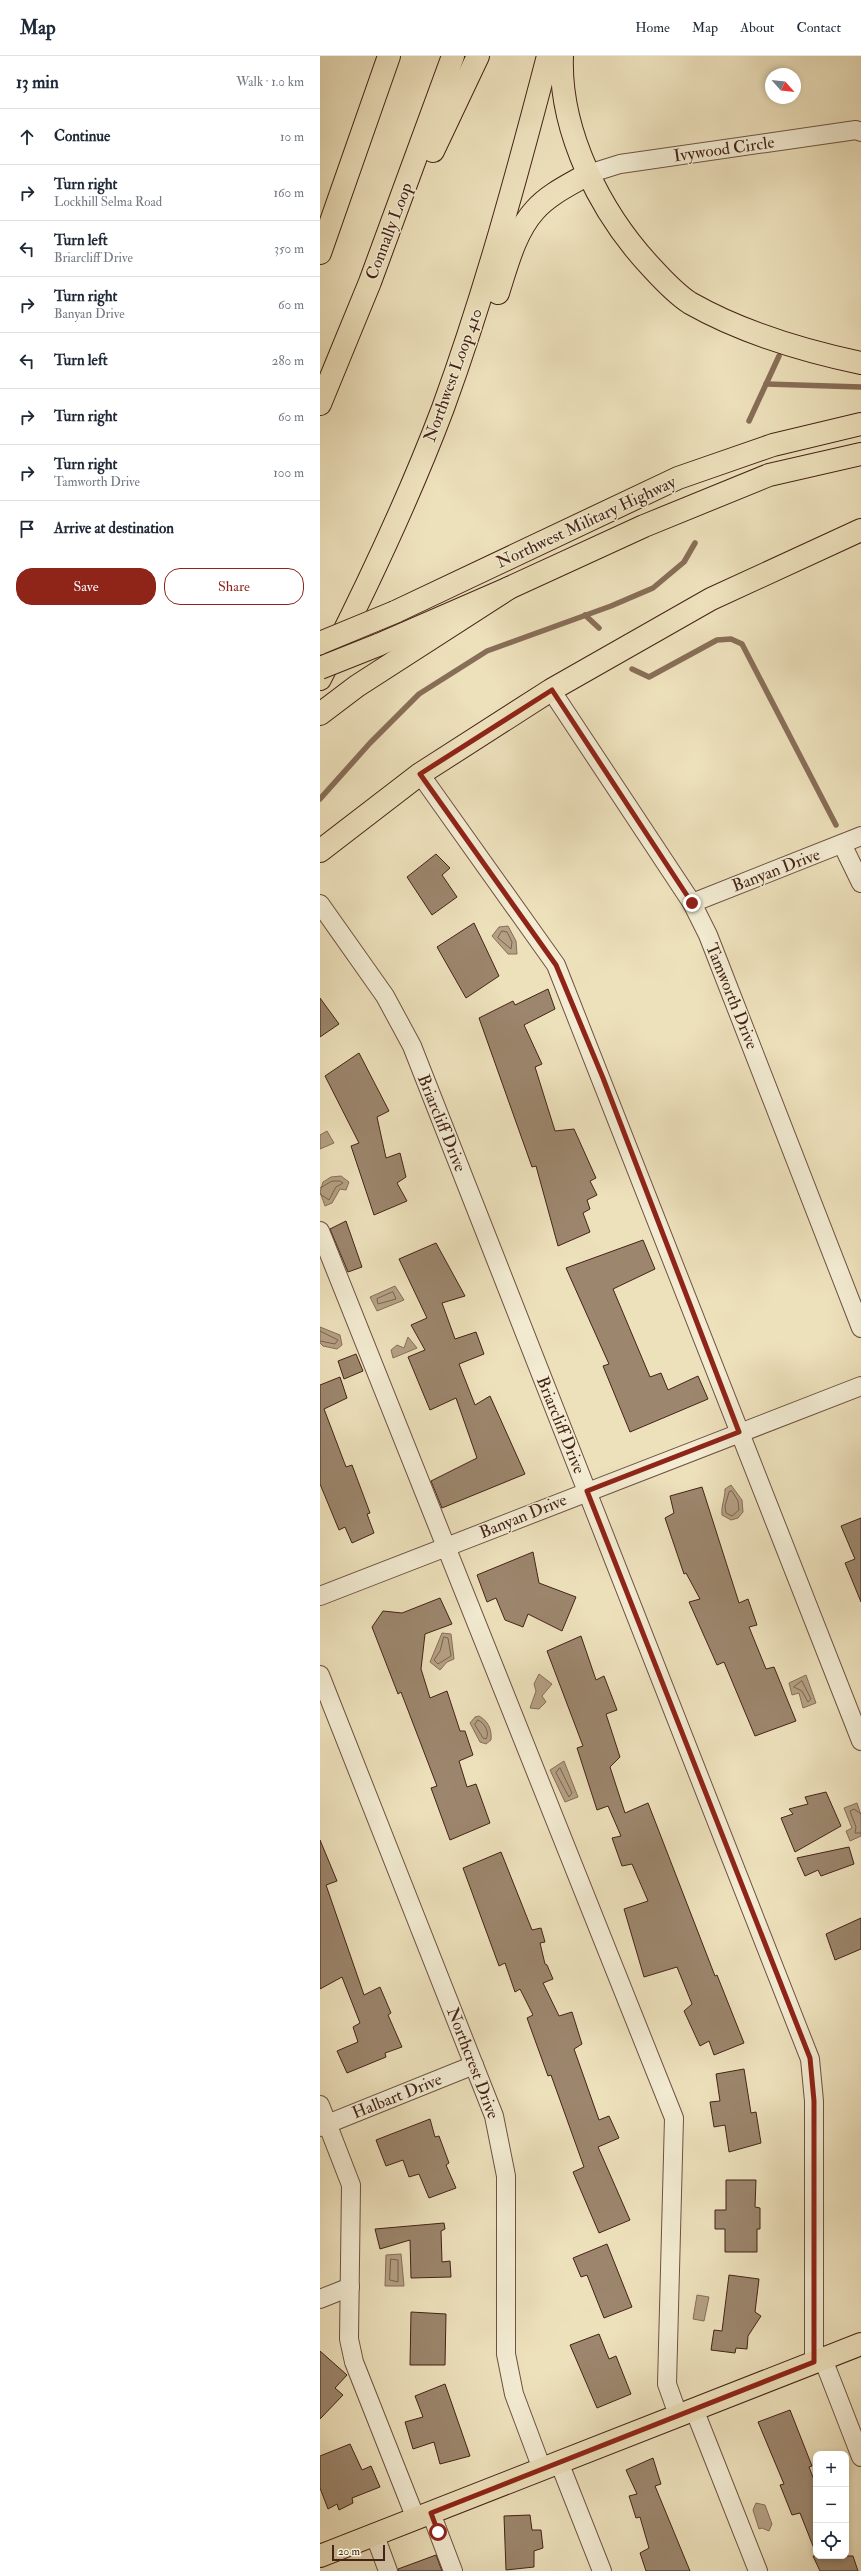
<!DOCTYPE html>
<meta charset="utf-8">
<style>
body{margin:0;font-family:"IM FELL Double Pica",serif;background:#f2f2f3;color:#1f2937}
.controls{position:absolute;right:12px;bottom:12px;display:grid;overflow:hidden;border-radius:8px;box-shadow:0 2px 6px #0003}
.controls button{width:36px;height:36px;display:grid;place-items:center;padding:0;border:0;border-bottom:1px solid #e0e1e3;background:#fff;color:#1f2937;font:20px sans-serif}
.compass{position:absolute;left:445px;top:12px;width:36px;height:36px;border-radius:50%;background:#fff;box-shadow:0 2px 6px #0003;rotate:117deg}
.scale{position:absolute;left:12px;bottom:10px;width:53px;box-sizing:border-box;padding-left:4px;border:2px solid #452317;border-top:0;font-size:11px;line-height:14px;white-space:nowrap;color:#452317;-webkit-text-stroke:3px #f3ecd3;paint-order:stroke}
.stop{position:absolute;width:12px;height:12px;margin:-9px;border:3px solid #8f2418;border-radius:50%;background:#fff}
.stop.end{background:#8f2418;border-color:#fff;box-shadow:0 1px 4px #0008}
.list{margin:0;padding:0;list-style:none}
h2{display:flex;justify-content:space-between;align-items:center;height:52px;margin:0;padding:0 16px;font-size:17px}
h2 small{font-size:13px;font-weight:400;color:#747a83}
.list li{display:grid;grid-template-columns:26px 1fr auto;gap:12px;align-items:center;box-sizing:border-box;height:56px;padding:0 16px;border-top:1px solid #e0e1e3}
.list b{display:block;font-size:15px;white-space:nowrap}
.list p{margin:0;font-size:13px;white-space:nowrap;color:#747a83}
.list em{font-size:13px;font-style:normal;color:#747a83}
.actions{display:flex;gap:8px;padding:12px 16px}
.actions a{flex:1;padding:9px 0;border:1px solid #8f2418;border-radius:16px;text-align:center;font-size:14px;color:#8f2418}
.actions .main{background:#8f2418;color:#fff}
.icon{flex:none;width:22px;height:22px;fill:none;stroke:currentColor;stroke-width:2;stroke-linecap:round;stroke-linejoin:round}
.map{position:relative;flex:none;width:541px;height:2515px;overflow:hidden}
header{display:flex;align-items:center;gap:24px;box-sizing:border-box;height:56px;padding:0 20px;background:#fff;border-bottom:1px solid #e0e1e3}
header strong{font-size:19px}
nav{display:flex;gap:22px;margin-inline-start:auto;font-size:14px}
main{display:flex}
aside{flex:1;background:#fff}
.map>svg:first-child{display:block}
.water{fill:#b4a084;stroke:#886e58}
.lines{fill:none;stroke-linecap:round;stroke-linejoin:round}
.shore{stroke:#7c624e;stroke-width:1}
.stream{stroke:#886e58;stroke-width:5.5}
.building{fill:#9c866d;stroke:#452317}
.minor-casing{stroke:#6f5240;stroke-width:20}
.major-casing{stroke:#452317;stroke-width:24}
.highway-casing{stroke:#452317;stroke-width:24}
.minor{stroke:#f3ecd3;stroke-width:18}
.major{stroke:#ede1bc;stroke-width:22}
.highway{stroke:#ede1bc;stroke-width:22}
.major-bridge-casing{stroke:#452317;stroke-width:24;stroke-linecap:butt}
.major-bridge{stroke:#ede1bc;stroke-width:22}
.route{stroke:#8f2418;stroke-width:5}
.labels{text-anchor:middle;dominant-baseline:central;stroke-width:3;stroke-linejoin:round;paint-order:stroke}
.street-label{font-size:17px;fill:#452317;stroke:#f3ecd3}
</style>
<header>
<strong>Map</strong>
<nav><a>Home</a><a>Map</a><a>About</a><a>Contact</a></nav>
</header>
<main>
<aside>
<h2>13 min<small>Walk · 1.0 km</small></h2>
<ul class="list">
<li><svg class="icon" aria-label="ahead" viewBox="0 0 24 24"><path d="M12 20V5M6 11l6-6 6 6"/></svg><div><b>Continue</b></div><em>10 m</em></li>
<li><svg class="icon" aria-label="right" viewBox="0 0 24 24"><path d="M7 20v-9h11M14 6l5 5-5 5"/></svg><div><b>Turn right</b><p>Lockhill Selma Road</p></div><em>160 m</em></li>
<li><svg class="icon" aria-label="left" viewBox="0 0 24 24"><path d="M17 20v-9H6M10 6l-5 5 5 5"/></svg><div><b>Turn left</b><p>Briarcliff Drive</p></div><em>350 m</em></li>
<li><svg class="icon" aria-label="right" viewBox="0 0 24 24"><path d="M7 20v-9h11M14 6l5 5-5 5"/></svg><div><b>Turn right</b><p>Banyan Drive</p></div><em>60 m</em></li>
<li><svg class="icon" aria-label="left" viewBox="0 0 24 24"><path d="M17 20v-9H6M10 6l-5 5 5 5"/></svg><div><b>Turn left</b></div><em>280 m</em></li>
<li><svg class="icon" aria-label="right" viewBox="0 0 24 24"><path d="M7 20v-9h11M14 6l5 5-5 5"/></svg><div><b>Turn right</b></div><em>60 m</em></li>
<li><svg class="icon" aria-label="right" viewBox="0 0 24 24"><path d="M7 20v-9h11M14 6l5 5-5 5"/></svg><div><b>Turn right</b><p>Tamworth Drive</p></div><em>100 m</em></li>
<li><svg class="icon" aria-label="arrive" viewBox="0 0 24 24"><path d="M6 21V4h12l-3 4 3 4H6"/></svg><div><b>Arrive at destination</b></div></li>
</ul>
<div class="actions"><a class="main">Save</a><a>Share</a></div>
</aside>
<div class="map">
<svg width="541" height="2515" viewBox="0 0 541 2515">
<rect width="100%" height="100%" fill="#ede1bc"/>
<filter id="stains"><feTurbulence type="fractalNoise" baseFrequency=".005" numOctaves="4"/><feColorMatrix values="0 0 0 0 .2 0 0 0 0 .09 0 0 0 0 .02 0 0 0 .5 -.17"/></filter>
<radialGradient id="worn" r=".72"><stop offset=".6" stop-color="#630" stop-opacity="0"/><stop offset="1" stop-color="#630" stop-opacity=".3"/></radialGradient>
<g class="water">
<polygon points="188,870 196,885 197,898 188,898 172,880 179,871"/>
<polygon points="7,1075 14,1087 0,1093 0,1079"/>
<polygon points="21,1120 29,1126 26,1134 20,1133 12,1147 5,1150 0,1136 3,1126 11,1121"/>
<polygon points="75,1230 84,1244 57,1255 50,1241"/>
<polygon points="0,1271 20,1279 22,1289 17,1293 3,1290 0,1287"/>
<polygon points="88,1281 97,1292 73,1302 71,1294 77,1289 84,1292"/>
<path d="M411 1429 422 1444 423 1456 418 1462 411 1464 402 1459C401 1449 405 1443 405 1433Z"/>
<polygon points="122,1577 131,1578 134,1603 127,1606 120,1614 110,1606"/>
<polygon points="219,1618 232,1628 222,1640 226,1646 219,1653 210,1652 216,1635 214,1628"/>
<polygon points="486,1619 496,1647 483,1652 479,1637 472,1639 469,1627"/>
<path d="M159 1660C168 1665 172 1673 171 1684L166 1688 160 1686 150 1667 155 1661Z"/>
<polygon points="244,1705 258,1741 245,1746 230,1714"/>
<polygon points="537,1747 541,1759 541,1780 530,1785 526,1775 532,1772 524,1752"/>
<polygon points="81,2198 84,2230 65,2230 66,2199"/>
<polygon points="377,2239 389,2241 384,2265 373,2263"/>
<polygon points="436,2447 445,2449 452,2468 449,2475 442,2472 439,2473 433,2454"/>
</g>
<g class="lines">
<g class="shore">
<polygon points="182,875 187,876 192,886 191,893 178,882"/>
<polyline points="0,1132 12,1125 20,1125 23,1127 16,1131 9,1144 0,1138"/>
<polygon points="73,1236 76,1243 58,1248 57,1243"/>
<polyline points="0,1275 18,1284 15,1288 0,1285"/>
<polygon points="412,1435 418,1445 419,1454 412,1460 406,1457 405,1450 409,1436"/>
<polygon points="124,1581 128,1582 131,1600 118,1608 114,1604 120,1595"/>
<polygon points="482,1625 491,1643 488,1646 482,1635 474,1631"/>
<path d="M158 1664C165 1667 170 1677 166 1683L163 1682 155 1669Z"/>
<polygon points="240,1712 252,1737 249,1741 236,1717"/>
<polyline points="541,1758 534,1753 530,1755 536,1771 535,1777 541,1777"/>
<polygon points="71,2203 78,2204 78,2226 70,2224"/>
</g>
<g class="stream">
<polyline points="446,328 541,331"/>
<polyline points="429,365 459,300"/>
<polyline points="265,559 279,572"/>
<polyline points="312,613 329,621 397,584 411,583 422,588 516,769"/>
<polyline points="0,743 50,687 99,638 167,595 291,550 333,532 364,506 375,487"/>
</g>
</g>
<g class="building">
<polygon points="116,798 130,812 122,819 137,841 112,859 87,821"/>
<polygon points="154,867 179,920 146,942 117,891"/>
<polygon points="228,933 235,953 204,969 222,1008 215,1011 235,1075 254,1073 276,1122 270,1125 277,1139 267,1144 270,1153 263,1157 270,1176 238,1190 216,1110 212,1111 159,962 193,945 195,949"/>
<polygon points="0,942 19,968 0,981"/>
<polygon points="39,997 69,1055 57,1061 66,1102 80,1097 86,1121 77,1127 87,1145 54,1159 31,1090 39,1087 5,1020"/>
<polygon points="26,1165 42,1211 28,1216 10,1173"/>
<polygon points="323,1184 335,1213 293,1233 330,1321 341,1317 348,1334 378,1320 388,1343 310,1376 283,1310 289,1308 246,1212"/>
<polygon points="116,1187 145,1240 122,1247 135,1283 156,1276 164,1298 139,1308 155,1349 170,1340 205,1418 122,1452 111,1425 157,1402 136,1342 110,1354 88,1301 105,1294 91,1269 107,1262 79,1203"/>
<polygon points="36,1298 43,1315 24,1323 18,1305"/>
<polygon points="20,1321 27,1342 4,1353 26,1411 32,1409 50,1457 47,1458 54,1477 32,1487 25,1471 19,1474 0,1428 0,1329"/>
<polygon points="382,1431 419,1547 428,1543 437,1569 429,1571 446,1613 454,1611 476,1665 435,1680 404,1606 397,1609 369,1546 380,1543 366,1517 364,1518 345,1462 354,1457 350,1440"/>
<polygon points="541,1462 541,1546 525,1507 535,1503 521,1470"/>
<polygon points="213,1496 219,1527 256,1541 242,1575 208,1558 203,1571 185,1564 176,1542 167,1546 157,1519"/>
<polygon points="120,1542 132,1568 105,1578 101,1613 110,1642 127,1635 140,1675 145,1675 153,1699 139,1705 147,1731 156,1728 170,1767 130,1784 111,1732 117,1730 81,1636 78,1638 52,1571 63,1555 82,1557"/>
<polygon points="261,1580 276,1624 284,1620 297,1654 286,1658 300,1701 290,1711 305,1757 328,1747 395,1920 397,1919 424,1987 394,1999 389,1985 380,1990 364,1955 372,1948 357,1911 324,1921 304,1853 328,1845 312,1808 302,1810 292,1782 301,1780 288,1750 277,1754 257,1692 263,1690 227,1595"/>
<polygon points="506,1736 521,1770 475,1796 461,1762 473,1758 469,1753 488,1748 485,1741"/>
<polygon points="0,1784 17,1825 6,1829 44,1939 60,1931 71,1957 68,1959 82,1991 65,1997 66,2001 27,2017 17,1995 38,1986 33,1971 40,1967 22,1921 0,1933"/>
<polygon points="529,1791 534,1808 501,1820 498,1814 485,1820 477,1802"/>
<polygon points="181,1796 212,1874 221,1872 225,1886 220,1887 225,1908 227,1909 233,1923 223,1927 239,1960 252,1956 262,1988 254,1993 279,2064 289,2060 299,2082 278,2091 310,2164 279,2177 253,2116 264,2111 231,2019 228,2020 207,1962 213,1959 200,1933 195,1936 185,1907 179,1910 143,1812"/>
<polygon points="541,1862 541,1893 515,1904 506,1878"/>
<polygon points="424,2013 431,2057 436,2056 441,2087 409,2096 405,2069 394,2071 390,2046 400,2045 396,2018"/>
<polygon points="110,2063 115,2081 119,2080 129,2107 126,2109 136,2132 109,2142 99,2118 89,2121 83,2104 66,2110 56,2084"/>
<polygon points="406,2124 436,2124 435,2151 440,2152 440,2173 437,2173 437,2196 405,2196 405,2173 395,2173 395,2154 406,2154"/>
<polygon points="124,2167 125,2173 121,2175 122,2206 130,2205 131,2221 91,2222 90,2184 60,2193 55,2173"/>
<polygon points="287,2188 312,2251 284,2262 267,2219 261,2221 253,2202"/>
<polygon points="409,2219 439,2223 435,2256 441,2260 428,2280 427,2293 416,2292 415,2297 391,2294 394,2274 402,2275"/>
<polygon points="91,2256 126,2258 125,2309 90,2309"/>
<polygon points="279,2278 289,2303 296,2300 311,2338 277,2352 250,2289"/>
<polygon points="0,2295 27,2319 15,2332 23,2339 0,2363"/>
<polygon points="125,2328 150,2400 120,2408 114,2386 93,2393 85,2366 103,2361 95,2340"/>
<polygon points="470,2354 492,2410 489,2411 496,2429 495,2495 480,2457 472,2459 460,2429 464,2428 438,2366"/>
<polygon points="30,2388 42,2414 51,2410 60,2431 32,2442 33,2447 19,2454 17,2448 8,2453 0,2432 0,2400"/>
<polygon points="333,2402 341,2428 335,2430 370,2515 326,2515 320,2497 329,2492 320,2461 316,2462 309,2440 317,2438 306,2414"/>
<polygon points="210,2459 212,2474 221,2474 223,2492 214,2495 214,2511 186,2514 184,2460"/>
<polygon points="116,2499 122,2515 78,2515 78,2513"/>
<polygon points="493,2500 533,2500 538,2515 500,2515"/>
</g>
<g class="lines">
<defs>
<g id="minor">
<polyline points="268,118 300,108 536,74 541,76"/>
<polyline points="231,634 372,847 388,879 541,1272"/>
<polyline points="100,718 236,909 541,1685"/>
<polyline points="522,788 541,827"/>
<polyline points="372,847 541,780"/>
<polyline points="0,848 65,940 92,990 490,2003 494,2045 494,2306"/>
<polyline points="0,1175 354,2062 347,2328 358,2359"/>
<polyline points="0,1540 541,1330"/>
<polyline points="0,1619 174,2060 186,2120 186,2298 194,2338 222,2413"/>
<polyline points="0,2049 31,2129 29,2283 34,2306 96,2463"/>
<polyline points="0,2071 154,2009"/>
<polyline points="0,2243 30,2231"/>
<polyline points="503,2303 541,2401"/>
<polyline points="374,2353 438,2515"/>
<polyline points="239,2406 282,2515"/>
<polyline points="111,2457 133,2515"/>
<polyline points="54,2477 68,2515"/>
</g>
<g id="major">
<path d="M242 0C239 76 281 158 332 212 343 224 356 238 370 247 421 276 484 295 541 307"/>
<path d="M178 237C187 209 195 176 215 154 229 138 251 128 268 118"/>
<polyline points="75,556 358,422 453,389 541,368"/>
<polyline points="58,589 189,532 324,470 449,419 541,398"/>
<path d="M0 623C45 535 88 445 123 352 165 237 197 119 228 0"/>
<polyline points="0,795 100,718 231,634 391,543 541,474"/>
<polyline points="0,2500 541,2288"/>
</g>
<g id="highway">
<polyline points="113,95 158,0"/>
<polyline points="0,197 69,0"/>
<polyline points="0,348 50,226 133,0"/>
<polyline points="0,658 37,630 189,532"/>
</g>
</defs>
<use href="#minor" class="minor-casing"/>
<use href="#major" class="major-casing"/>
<use href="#highway" class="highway-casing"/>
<use href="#minor" class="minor"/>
<use href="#major" class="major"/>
<use href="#highway" class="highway"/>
<defs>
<g id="major-bridge">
<polyline points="0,587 75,556"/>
<polyline points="0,612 58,589"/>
</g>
</defs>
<use href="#major-bridge" class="major-bridge-casing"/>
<use href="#major-bridge" class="major-bridge"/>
</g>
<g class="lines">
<polyline class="route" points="118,2476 111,2457 494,2306 494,2045 490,2002 267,1435 419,1376 283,1022 236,909 100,718 232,634 372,847"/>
</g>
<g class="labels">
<g class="street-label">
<text transform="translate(404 93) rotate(-8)">Ivywood Circle</text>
<text transform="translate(69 175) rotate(-69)">Connally Loop</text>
<text transform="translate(133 319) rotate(-70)">Northwest Loop 410</text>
<text transform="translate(266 466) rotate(-25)">Northwest Military Highway</text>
<text transform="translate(456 814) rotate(-21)">Banyan Drive</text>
<text transform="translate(412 940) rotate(68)">Tamworth Drive</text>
<text transform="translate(122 1067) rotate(68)">Briarcliff Drive</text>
<text transform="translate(241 1369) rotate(68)">Briarcliff Drive</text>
<text transform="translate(203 1460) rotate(-22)">Banyan Drive</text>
<text transform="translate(153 2007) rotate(69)">Northcrest Drive</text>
<text transform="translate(77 2040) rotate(-22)">Halbart Drive</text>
</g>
</g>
<rect width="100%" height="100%" filter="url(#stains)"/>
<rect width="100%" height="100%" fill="url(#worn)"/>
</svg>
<div class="controls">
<button>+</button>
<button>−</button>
<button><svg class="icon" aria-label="locate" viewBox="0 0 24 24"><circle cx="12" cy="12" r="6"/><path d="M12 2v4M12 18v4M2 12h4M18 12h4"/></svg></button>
</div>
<svg class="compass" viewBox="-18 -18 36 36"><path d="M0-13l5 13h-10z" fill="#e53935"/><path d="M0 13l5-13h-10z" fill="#747a83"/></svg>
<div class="scale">20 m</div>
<div class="stop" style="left:118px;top:2476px"></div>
<div class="stop end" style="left:372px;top:847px"></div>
</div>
</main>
